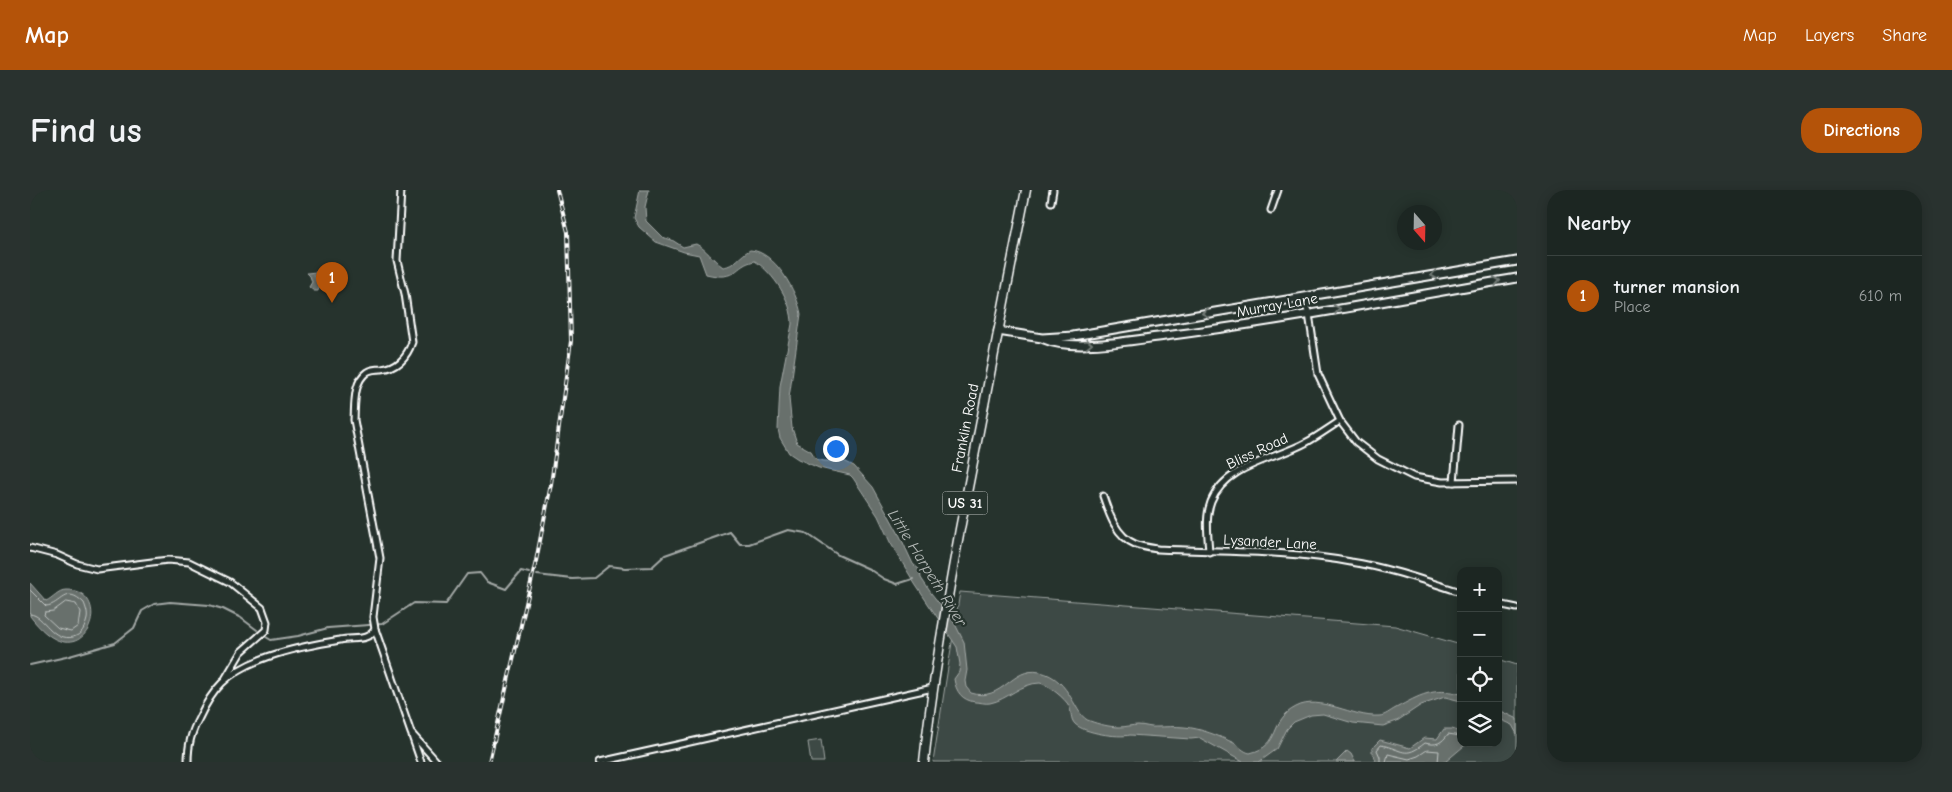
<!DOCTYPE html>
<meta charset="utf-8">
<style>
body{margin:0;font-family:"Comic Neue",sans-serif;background:#29322f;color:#f1f3f6}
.controls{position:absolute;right:15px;bottom:15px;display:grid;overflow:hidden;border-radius:10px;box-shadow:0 2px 12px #0003}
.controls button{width:45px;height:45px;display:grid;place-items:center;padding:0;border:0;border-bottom:1px solid #3a4340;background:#1c2622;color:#f1f3f6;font:25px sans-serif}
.compass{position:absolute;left:1367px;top:15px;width:45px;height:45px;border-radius:50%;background:#1c2622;box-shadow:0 2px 12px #0003;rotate:160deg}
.you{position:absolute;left:805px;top:258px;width:18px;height:18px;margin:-12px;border:4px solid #fff;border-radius:50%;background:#1a73e8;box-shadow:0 0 0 8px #1a73e833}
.badge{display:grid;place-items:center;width:32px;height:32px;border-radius:50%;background:#b45309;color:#fff;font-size:16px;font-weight:700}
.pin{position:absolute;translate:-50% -41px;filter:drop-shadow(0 1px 2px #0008)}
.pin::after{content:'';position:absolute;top:26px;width:18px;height:15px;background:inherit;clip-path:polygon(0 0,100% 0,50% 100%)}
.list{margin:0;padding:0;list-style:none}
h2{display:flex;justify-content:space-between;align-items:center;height:65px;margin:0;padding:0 20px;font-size:21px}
h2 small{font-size:16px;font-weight:400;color:#a0a5a5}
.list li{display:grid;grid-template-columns:32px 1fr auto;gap:15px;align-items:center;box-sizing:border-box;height:80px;padding:0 20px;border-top:1px solid #3a4340}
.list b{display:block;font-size:19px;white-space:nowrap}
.list p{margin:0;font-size:16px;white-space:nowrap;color:#a0a5a5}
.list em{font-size:16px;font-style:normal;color:#a0a5a5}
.icon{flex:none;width:28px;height:28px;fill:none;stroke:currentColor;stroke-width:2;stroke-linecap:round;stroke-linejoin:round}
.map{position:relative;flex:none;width:1487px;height:572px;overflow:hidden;border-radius:20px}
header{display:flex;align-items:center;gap:30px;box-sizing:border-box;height:70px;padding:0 25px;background:#b45309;color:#fff}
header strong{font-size:24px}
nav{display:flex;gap:28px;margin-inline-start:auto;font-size:18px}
.intro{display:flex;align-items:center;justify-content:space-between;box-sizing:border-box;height:120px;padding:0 30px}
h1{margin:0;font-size:35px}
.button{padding:12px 22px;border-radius:20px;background:#b45309;color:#fff;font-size:18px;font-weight:700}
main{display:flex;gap:30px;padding:0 30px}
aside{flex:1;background:#1c2622;border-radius:20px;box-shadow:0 2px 12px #0003}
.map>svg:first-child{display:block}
.green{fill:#3e4944;stroke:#9ea4a2}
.water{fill:#67706c;stroke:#a4a9a7}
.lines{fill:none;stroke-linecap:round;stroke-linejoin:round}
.shore{stroke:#c2c6c4;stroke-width:1}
.stream{stroke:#a4a9a7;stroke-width:2}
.minor-casing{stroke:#fff;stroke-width:9}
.secondary-casing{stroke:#fff;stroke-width:11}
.primary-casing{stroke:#fff;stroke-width:11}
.minor{stroke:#26332d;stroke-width:5}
.secondary{stroke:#26332d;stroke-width:7}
.primary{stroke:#26332d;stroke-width:8}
.rail-casing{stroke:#fff;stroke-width:4}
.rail{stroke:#26332d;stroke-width:2;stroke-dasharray:5.5;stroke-linecap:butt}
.oneway{stroke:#727a76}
.labels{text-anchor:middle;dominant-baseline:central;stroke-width:4.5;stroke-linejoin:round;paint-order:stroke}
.shield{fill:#26332d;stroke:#bec2c0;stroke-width:1}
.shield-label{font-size:14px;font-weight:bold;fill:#fff}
.street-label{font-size:15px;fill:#fff;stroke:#26332d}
.water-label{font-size:16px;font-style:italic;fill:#b3b8b6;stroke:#26332d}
</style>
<header>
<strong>Map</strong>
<nav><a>Map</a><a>Layers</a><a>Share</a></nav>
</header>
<div class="intro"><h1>Find us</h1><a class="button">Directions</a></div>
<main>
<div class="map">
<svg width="1487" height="572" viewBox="0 0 1487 572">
<rect width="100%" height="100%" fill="#26332d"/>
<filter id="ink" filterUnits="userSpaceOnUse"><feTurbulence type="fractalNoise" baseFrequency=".02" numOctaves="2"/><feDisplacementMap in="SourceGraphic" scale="10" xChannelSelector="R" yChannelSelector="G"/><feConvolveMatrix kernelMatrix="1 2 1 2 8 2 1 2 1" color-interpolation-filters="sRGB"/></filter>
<g filter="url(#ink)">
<g class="green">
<polygon points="930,402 1365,436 1431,455 1431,553 1468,553 1468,469 1487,475 1487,572 903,572"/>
<polygon points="791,550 794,572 781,572 778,552"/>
</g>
<g class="water">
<path d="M610 0H619L615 17 616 31 632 47 642 50 653 57 666 54C676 59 683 70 693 77 705 76 710 65 720 60 745 61 767 102 771 124L759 208 762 238 767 253 781 261 786 269 794 271H814L824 276 843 297 870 346 883 374 890 380 891 388 901 403 924 432 934 452 937 480 935 491 936 497 941 503C973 513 981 476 1010 482 1042 489 1044 527 1060 531 1068 534 1080 537 1089 537 1096 537 1102 535 1108 535 1115 535 1121 538 1127 537 1136 537 1145 536 1154 537 1170 538 1189 546 1204 553 1210 557 1214 562 1220 563 1253 555 1238 531 1266 517 1290 504 1323 528 1349 526 1355 526 1360 521 1366 518 1390 505 1403 497 1431 504V511L1415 507 1391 515 1367 531 1353 536 1323 533 1293 524 1281 525 1264 532 1257 539 1247 559 1229 572H1213L1170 548 1161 549 1100 545C1088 548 1054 543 1045 534 1040 529 1042 522 1039 516 1036 509 1017 494 1010 493 991 493 977 510 960 513 955 514 950 512 945 512 932 510 926 502 924 489L929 482 930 474 927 457 885 394 860 352 848 326 823 288 820 285 789 278 768 269 759 263 750 248 748 239 750 196 762 134C762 111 744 84 725 71 703 75 709 92 676 84L669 65 654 62 626 52 609 37 604 28Z"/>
<polygon points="286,82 284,84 286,91 290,95 288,101 284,101 279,97 282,92 280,86 277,83"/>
<path d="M0 393 16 411C23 408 28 400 36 400 88 399 54 498 0 426Z"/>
<polygon points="1468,520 1487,529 1487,544 1482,535 1468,529"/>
<polygon points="1414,539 1422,539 1431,542 1431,553 1449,553 1434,556 1415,572 1344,572 1346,569 1342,563 1342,558 1350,550 1380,558 1394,548 1407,549"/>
<polygon points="1317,561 1321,564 1325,572 1306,572"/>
</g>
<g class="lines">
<g class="shore">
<path d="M0 400 16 416C31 415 35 394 54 413 56 418 58 424 57 429 55 437 52 445 43 447 21 452 15 425 0 424"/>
<polygon points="36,412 46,414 50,422 48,436 41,441 28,438 14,425 15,422 23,421"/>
<path d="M1350 572V567L1347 560 1351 555C1373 559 1374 570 1395 553 1406 556 1412 553 1418 544L1431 546"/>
<polyline points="1356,572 1358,564 1379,569 1388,566 1397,560 1409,561 1408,572"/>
</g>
<g class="stream">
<polyline points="507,385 542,389 564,388 579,376 595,378 622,377 635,365 700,342 710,354 719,354 758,340 776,343 808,365 839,379 854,389 867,394 883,389"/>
<polyline points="236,447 241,450 268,446 298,438 352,434 384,413 416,414 437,384 450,383 457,392 476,399 491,381 499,383"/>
<polyline points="0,475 36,467 85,453 104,438 112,421 124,414 140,412 179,415 193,419 211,428 227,440"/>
</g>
<defs>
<g id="minor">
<polyline points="1021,12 1023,0"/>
<polyline points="1241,20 1248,0"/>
<polyline points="1273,108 1279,124 1288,184 1310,231 1326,252 1348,269 1384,287 1412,292 1487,291"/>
<polyline points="1424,292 1429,235"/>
<path d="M1073 306C1079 324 1086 346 1105 354 1112 357 1121 358 1128 359 1192 362 1258 360 1321 372 1359 378 1395 391 1431 402"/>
<polyline points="0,358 27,365 47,374 67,379 138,370 159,372 200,392 232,418 237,432 236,440 211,462 195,489"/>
<path d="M1179 362C1178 345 1175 327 1181 312 1196 274 1245 270 1277 252 1288 246 1299 238 1310 231"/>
<polyline points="1468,414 1487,418"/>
<polyline points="345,439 381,543 407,572"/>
<polyline points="382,546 391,572"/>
<path d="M158 572C158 555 161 543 169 528 175 515 182 503 192 493 219 466 274 456 310 450 323 447 338 452 345 439L343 427 350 368 324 230C325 215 323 192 337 182 341 179 347 179 352 179 368 177 377 167 382 152L375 104 367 71 371 0"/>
<polyline points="570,572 903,498"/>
</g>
<g id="secondary">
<polyline points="968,141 1012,148 1043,146 1487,71"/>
<path d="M1014 149C1043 162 1103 150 1135 146 1253 131 1370 108 1487 88"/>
</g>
<path id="primary" d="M894 572C902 494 916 417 930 339 951 226 974 113 996 0"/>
</defs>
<use href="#minor" class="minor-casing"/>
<use href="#secondary" class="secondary-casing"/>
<use href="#primary" class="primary-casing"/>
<use href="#minor" class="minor"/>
<use href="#secondary" class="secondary"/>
<use href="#primary" class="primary"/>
<defs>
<polyline id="rail" points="459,572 506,371 521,294 541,151 538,42 527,0"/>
</defs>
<use href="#rail" class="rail-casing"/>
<use href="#rail" class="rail"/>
</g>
<defs><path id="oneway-chevron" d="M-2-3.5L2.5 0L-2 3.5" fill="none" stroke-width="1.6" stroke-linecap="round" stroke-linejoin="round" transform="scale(1.25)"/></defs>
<g class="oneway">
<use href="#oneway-chevron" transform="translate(1404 85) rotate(171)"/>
<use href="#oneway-chevron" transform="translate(1467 91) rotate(-10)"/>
<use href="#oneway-chevron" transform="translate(1307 119) rotate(-10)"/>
<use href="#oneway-chevron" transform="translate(1175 123) rotate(171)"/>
<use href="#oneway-chevron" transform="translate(1059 154) rotate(-1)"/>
</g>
</g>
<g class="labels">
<rect class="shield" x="912.5" y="301.5" width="45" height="23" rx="4"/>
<g class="shield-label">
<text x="935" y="313">US 31</text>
</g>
<g class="street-label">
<text transform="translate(1247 115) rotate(-10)">Murray Lane</text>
<text transform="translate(935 238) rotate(-79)">Franklin Road</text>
<text transform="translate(1227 261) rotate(-25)">Bliss Road</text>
<text transform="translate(1240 352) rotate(3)">Lysander Lane</text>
</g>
<g class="water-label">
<text transform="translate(897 378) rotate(58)">Little Harpeth River</text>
</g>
</g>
</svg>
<div class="controls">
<button>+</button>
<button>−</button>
<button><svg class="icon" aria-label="locate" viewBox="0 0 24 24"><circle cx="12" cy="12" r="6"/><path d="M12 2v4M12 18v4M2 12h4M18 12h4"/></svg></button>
<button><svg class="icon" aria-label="layers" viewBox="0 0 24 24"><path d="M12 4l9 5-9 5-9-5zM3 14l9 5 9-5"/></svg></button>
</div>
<svg class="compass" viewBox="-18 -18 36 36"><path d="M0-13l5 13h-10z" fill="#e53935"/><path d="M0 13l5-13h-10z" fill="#a0a5a5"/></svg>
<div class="you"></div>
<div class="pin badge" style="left:302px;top:113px">1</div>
</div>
<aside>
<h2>Nearby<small></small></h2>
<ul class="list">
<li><span class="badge">1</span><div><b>turner mansion</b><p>Place</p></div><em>610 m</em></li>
</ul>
</aside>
</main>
